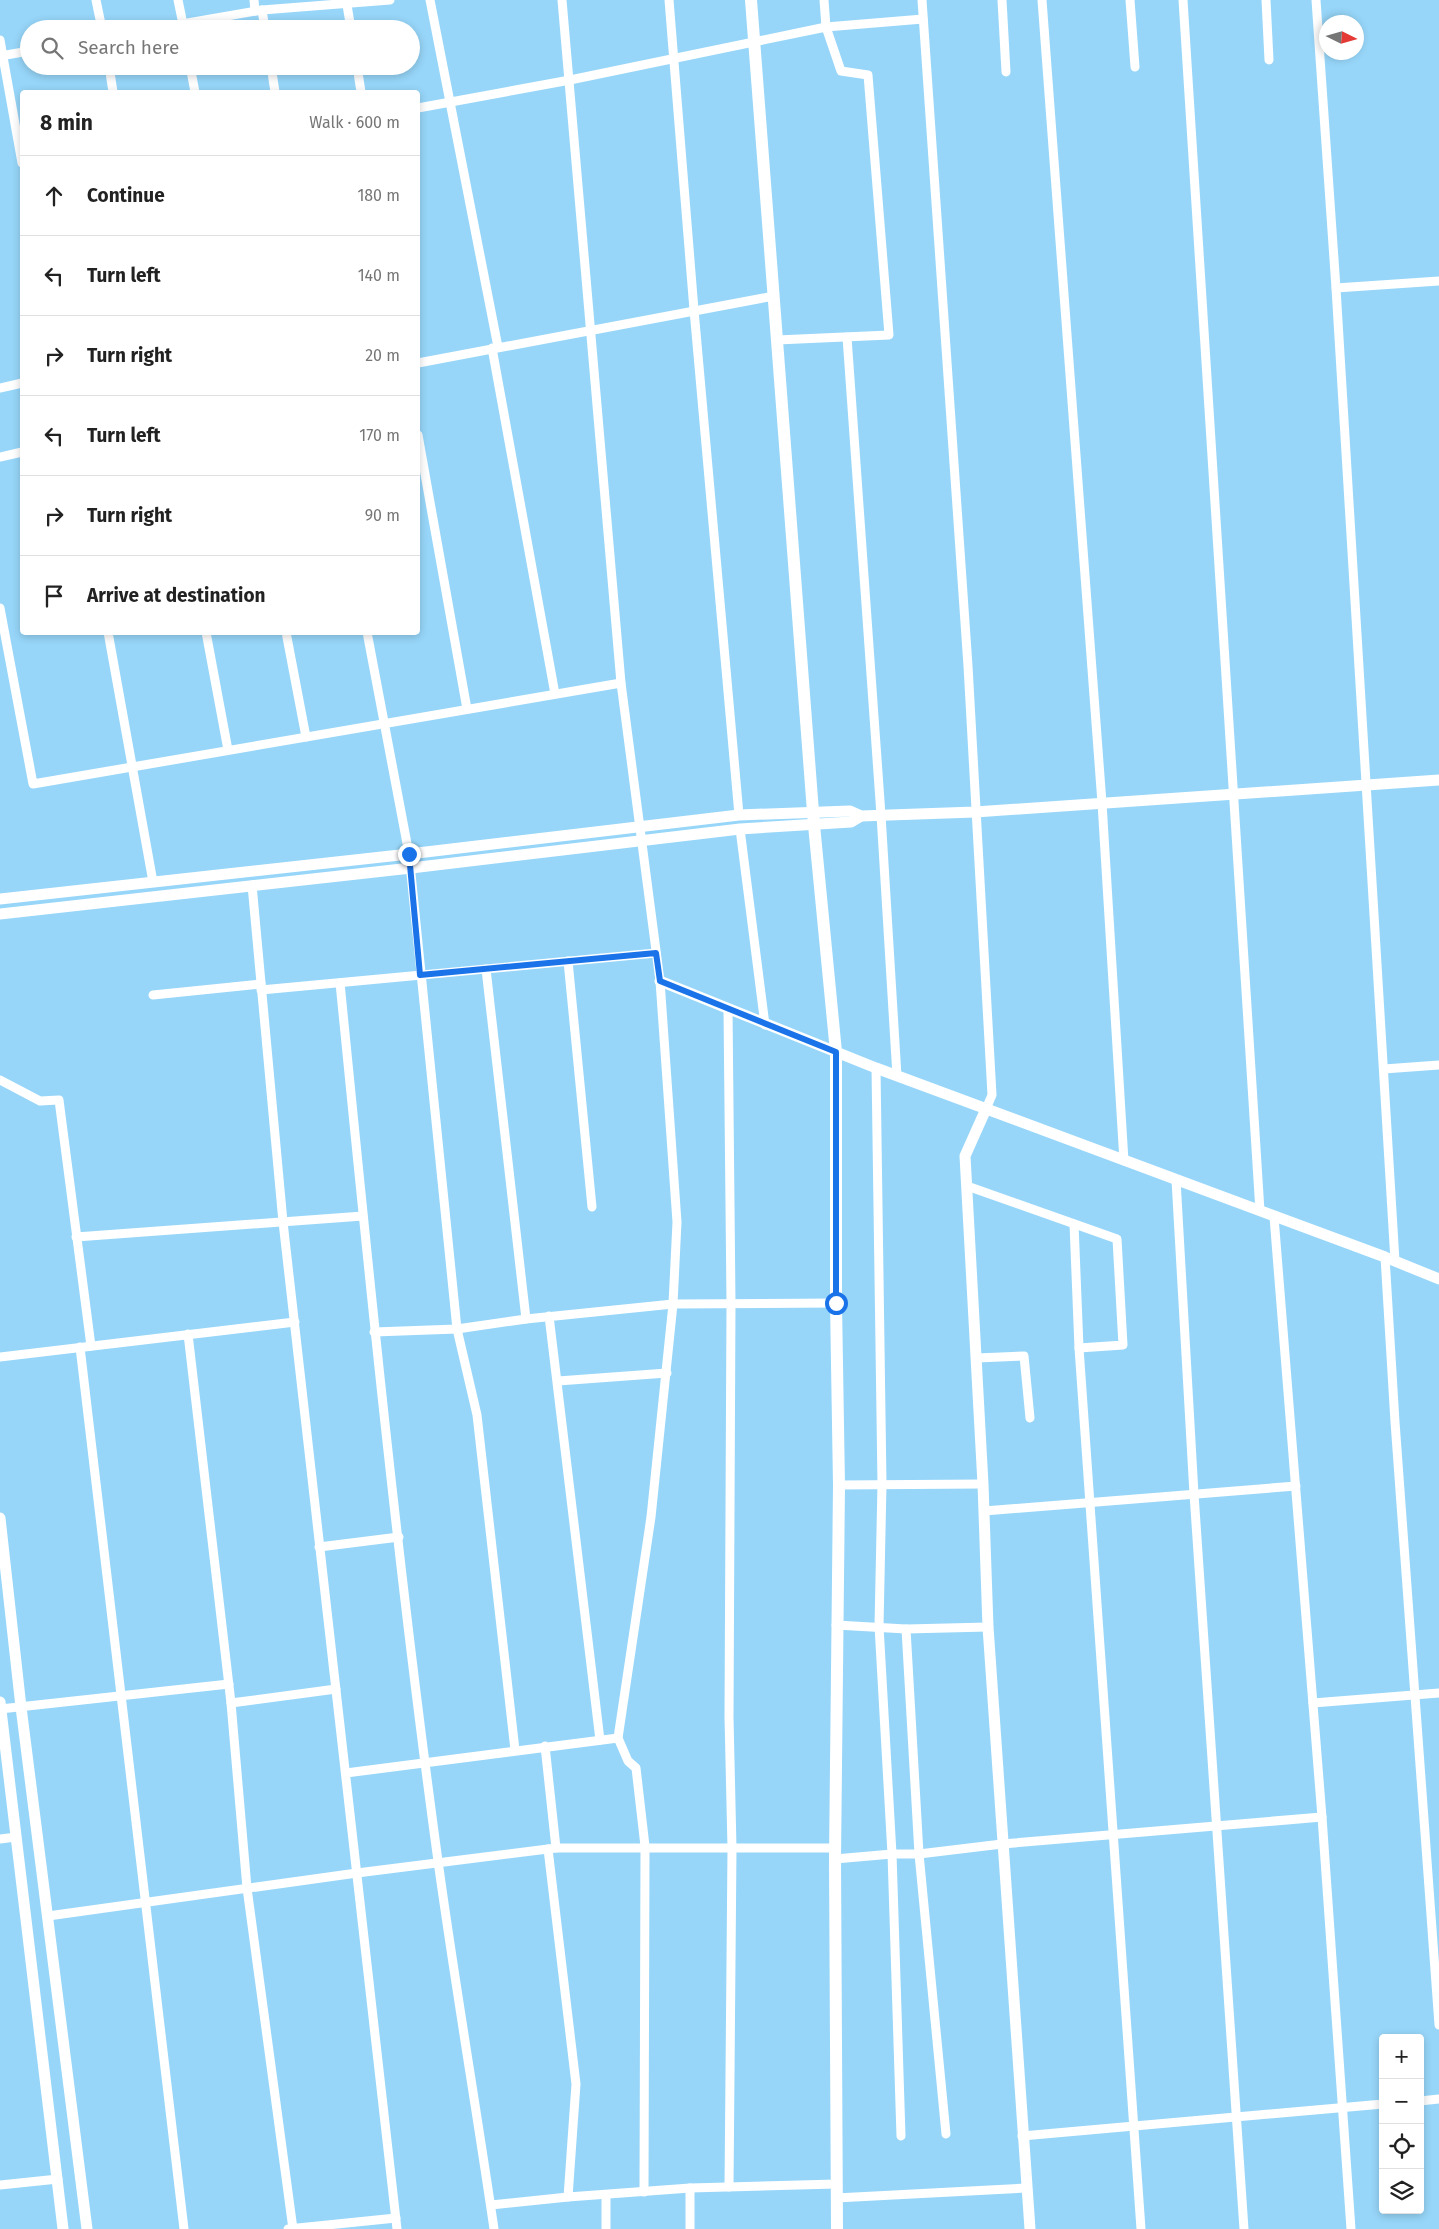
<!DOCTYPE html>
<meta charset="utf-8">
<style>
body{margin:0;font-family:"Fira Sans",sans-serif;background:#f6f6f6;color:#222}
.controls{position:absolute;right:15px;bottom:15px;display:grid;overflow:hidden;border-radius:5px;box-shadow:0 2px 8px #0003}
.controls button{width:45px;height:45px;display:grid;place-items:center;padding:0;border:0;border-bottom:1px solid #e0e0e0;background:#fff;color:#222;font:25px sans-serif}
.compass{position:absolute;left:1319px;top:15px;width:45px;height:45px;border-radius:50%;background:#fff;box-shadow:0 2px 8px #0003;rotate:95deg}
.stop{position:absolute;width:15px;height:15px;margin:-11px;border:4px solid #1a73e8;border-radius:50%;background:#fff}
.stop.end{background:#1a73e8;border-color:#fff;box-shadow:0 1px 5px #0008}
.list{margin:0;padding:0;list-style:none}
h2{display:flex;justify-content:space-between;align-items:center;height:65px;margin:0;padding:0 20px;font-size:21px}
h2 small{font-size:16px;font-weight:400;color:#767676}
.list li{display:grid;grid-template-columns:32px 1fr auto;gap:15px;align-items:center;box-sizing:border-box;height:80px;padding:0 20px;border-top:1px solid #e0e0e0}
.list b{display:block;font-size:19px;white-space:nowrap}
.list em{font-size:16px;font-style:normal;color:#767676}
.icon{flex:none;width:28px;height:28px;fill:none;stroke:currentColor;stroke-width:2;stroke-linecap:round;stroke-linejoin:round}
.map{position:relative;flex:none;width:1439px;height:2229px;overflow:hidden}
.search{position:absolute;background:#fff;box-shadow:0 2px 8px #0003;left:20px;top:20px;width:400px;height:55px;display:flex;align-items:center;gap:12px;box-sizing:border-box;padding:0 18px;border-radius:28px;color:#767676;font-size:19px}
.panel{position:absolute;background:#fff;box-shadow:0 2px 8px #0003;left:20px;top:90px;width:400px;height:545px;border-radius:5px}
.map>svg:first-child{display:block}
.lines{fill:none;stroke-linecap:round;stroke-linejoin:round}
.street{stroke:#fff;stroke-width:9}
.secondary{stroke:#fff;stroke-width:11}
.primary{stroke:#fff;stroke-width:12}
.route{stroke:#1a73e8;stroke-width:6}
</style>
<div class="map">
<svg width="1439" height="2229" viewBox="0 0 1439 2229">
<rect width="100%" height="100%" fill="#97d6f9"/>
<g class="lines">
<g class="street">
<polyline points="96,0 102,29"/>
<polyline points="178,0 184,29"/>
<polyline points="254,0 255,11"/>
<polyline points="430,0 498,347"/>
<polyline points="562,0 621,683 660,981 677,1222 673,1304 651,1517 618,1738 628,1761 636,1768 645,1846 644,2192"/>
<polyline points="669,0 694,310 739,815"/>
<polyline points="922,0 968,666 992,1095 986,1109"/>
<polyline points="1002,0 1006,72"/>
<polyline points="1042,0 1102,803 1124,1161"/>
<polyline points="1130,0 1135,67"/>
<polyline points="1183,0 1260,1211"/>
<polyline points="1266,0 1269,60"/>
<polyline points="1316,0 1336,288 1395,1261"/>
<polyline points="347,5 351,29"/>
<polyline points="262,10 265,29"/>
<polyline points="153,29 262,10 390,0"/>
<polyline points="0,40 22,163"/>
<polyline points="0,56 29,51"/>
<polyline points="109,66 113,92"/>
<polyline points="190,66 195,92"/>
<polyline points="271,66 275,92"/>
<polyline points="357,66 361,92"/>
<polyline points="418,108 570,80 826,27 923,19"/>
<polyline points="1336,288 1439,281"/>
<polyline points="847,337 881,815 897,1076"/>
<polyline points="777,340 889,335 868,75 841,71 826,27 824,0"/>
<polyline points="492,348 555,694"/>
<polyline points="418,363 774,296"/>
<polyline points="0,388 22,383"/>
<polyline points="418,435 467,709"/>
<polyline points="0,457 22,452"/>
<polyline points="0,608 33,784 621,683"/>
<polyline points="108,632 153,882"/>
<polyline points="206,632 228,750"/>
<polyline points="286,632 306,737"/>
<polyline points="367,632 409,854 457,1329 477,1415 515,1750"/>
<polyline points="740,829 765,1025"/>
<polyline points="252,885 283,1222 397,2229"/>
<polyline points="568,961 592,1207"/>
<polyline points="486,969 526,1319"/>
<path d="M340 983C369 1276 398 1569 438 1861 455 1984 476 2106 494 2229"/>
<polyline points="261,990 656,953"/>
<polyline points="153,995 261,984"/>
<polyline points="728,1009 731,1303 729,1717 732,1848 729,2187"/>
<polyline points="876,1068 882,1484 879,1626 892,1854 901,2136"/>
<polyline points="1384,1069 1439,1065"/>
<polyline points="0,1080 40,1101 59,1100 91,1346"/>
<polyline points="1176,1180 1194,1494 1244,2229"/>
<polyline points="967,1186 1117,1239 1123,1345 1079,1348"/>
<polyline points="1274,1217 1322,1817 1351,2229"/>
<polyline points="1074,1224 1079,1348 1141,2229"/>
<polyline points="76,1237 363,1216"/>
<polyline points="1385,1257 1395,1422 1439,2025"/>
<polyline points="549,1316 600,1740"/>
<polyline points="374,1332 457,1329 526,1319 673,1304 836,1303"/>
<polyline points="188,1334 231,1703 247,1888 293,2229"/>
<polyline points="80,1347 184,2229"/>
<polyline points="0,1357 295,1322"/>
<polyline points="977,1358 1024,1356 1030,1418"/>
<polyline points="558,1381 667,1373"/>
<polyline points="839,1485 983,1484"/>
<polyline points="984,1511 1296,1486"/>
<polyline points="319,1547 399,1537"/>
<polyline points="836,1625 906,1629 988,1627"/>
<polyline points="906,1629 919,1854 946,2134"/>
<polyline points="231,1703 336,1689"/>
<polyline points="1313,1703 1439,1693"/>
<polyline points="0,1709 229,1684"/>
<polyline points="545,1746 556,1848"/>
<polyline points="346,1773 618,1738"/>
<polyline points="0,1839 16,1837"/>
<polyline points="548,1849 576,2084 568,2197"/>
<polyline points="835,1859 892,1854 919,1854 1002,1844 1322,1817"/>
<polyline points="48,1916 357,1873 556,1848 835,1848"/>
<polyline points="1420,2101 1439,2099"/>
<polyline points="1022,2136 1383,2104"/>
<polyline points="0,2185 58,2179"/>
<polyline points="836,2198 1026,2188"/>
<polyline points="491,2205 568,2197 690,2188 836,2184"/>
<polyline points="288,2229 396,2218"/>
<polyline points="606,2229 606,2195"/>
<polyline points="690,2229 690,2188"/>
</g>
<g class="secondary">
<polyline points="0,899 409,854 739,815 850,811 861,816 975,812 1439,780"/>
<polyline points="0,914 411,868 740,829 851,822 861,816"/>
<polyline points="660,981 876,1068 1385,1257 1439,1279"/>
<polyline points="986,1109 965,1156 983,1484 988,1627 1030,2229"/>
<polyline points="0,1518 21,1707 87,2229"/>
<polyline points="0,1702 63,2229"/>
</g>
<polyline class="primary" points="751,0 814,825 836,1052 836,1303 839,1485 835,1859 837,2229"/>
</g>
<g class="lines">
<polyline class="route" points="409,854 420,975 656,953 660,981 836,1052 836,1303"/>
</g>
</svg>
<div class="controls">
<button>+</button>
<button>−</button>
<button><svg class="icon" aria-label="locate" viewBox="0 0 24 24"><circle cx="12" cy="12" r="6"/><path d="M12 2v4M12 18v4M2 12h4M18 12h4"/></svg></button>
<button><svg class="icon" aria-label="layers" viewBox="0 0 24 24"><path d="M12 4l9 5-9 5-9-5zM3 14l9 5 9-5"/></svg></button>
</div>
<svg class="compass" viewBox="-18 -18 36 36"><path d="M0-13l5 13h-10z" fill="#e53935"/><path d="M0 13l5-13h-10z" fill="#767676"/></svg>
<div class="stop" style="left:836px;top:1303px"></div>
<div class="stop end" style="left:409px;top:854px"></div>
<div class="search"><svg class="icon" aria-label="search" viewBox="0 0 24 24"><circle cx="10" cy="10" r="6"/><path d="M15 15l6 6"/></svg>Search here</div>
<section class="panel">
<h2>8 min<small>Walk · 600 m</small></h2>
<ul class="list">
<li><svg class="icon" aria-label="ahead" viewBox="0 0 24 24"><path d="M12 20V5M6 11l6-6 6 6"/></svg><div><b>Continue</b></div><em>180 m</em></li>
<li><svg class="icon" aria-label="left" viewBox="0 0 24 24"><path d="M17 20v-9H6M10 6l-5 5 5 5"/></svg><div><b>Turn left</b></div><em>140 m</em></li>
<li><svg class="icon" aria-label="right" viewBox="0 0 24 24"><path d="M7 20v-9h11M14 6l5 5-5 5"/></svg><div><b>Turn right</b></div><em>20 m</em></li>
<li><svg class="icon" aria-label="left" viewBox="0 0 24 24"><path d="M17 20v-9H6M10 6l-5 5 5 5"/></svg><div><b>Turn left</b></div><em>170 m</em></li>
<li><svg class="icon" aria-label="right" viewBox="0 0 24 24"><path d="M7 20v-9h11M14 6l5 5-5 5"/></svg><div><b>Turn right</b></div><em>90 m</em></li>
<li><svg class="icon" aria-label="arrive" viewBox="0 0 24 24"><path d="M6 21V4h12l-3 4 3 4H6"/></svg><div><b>Arrive at destination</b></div></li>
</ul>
</section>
</div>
